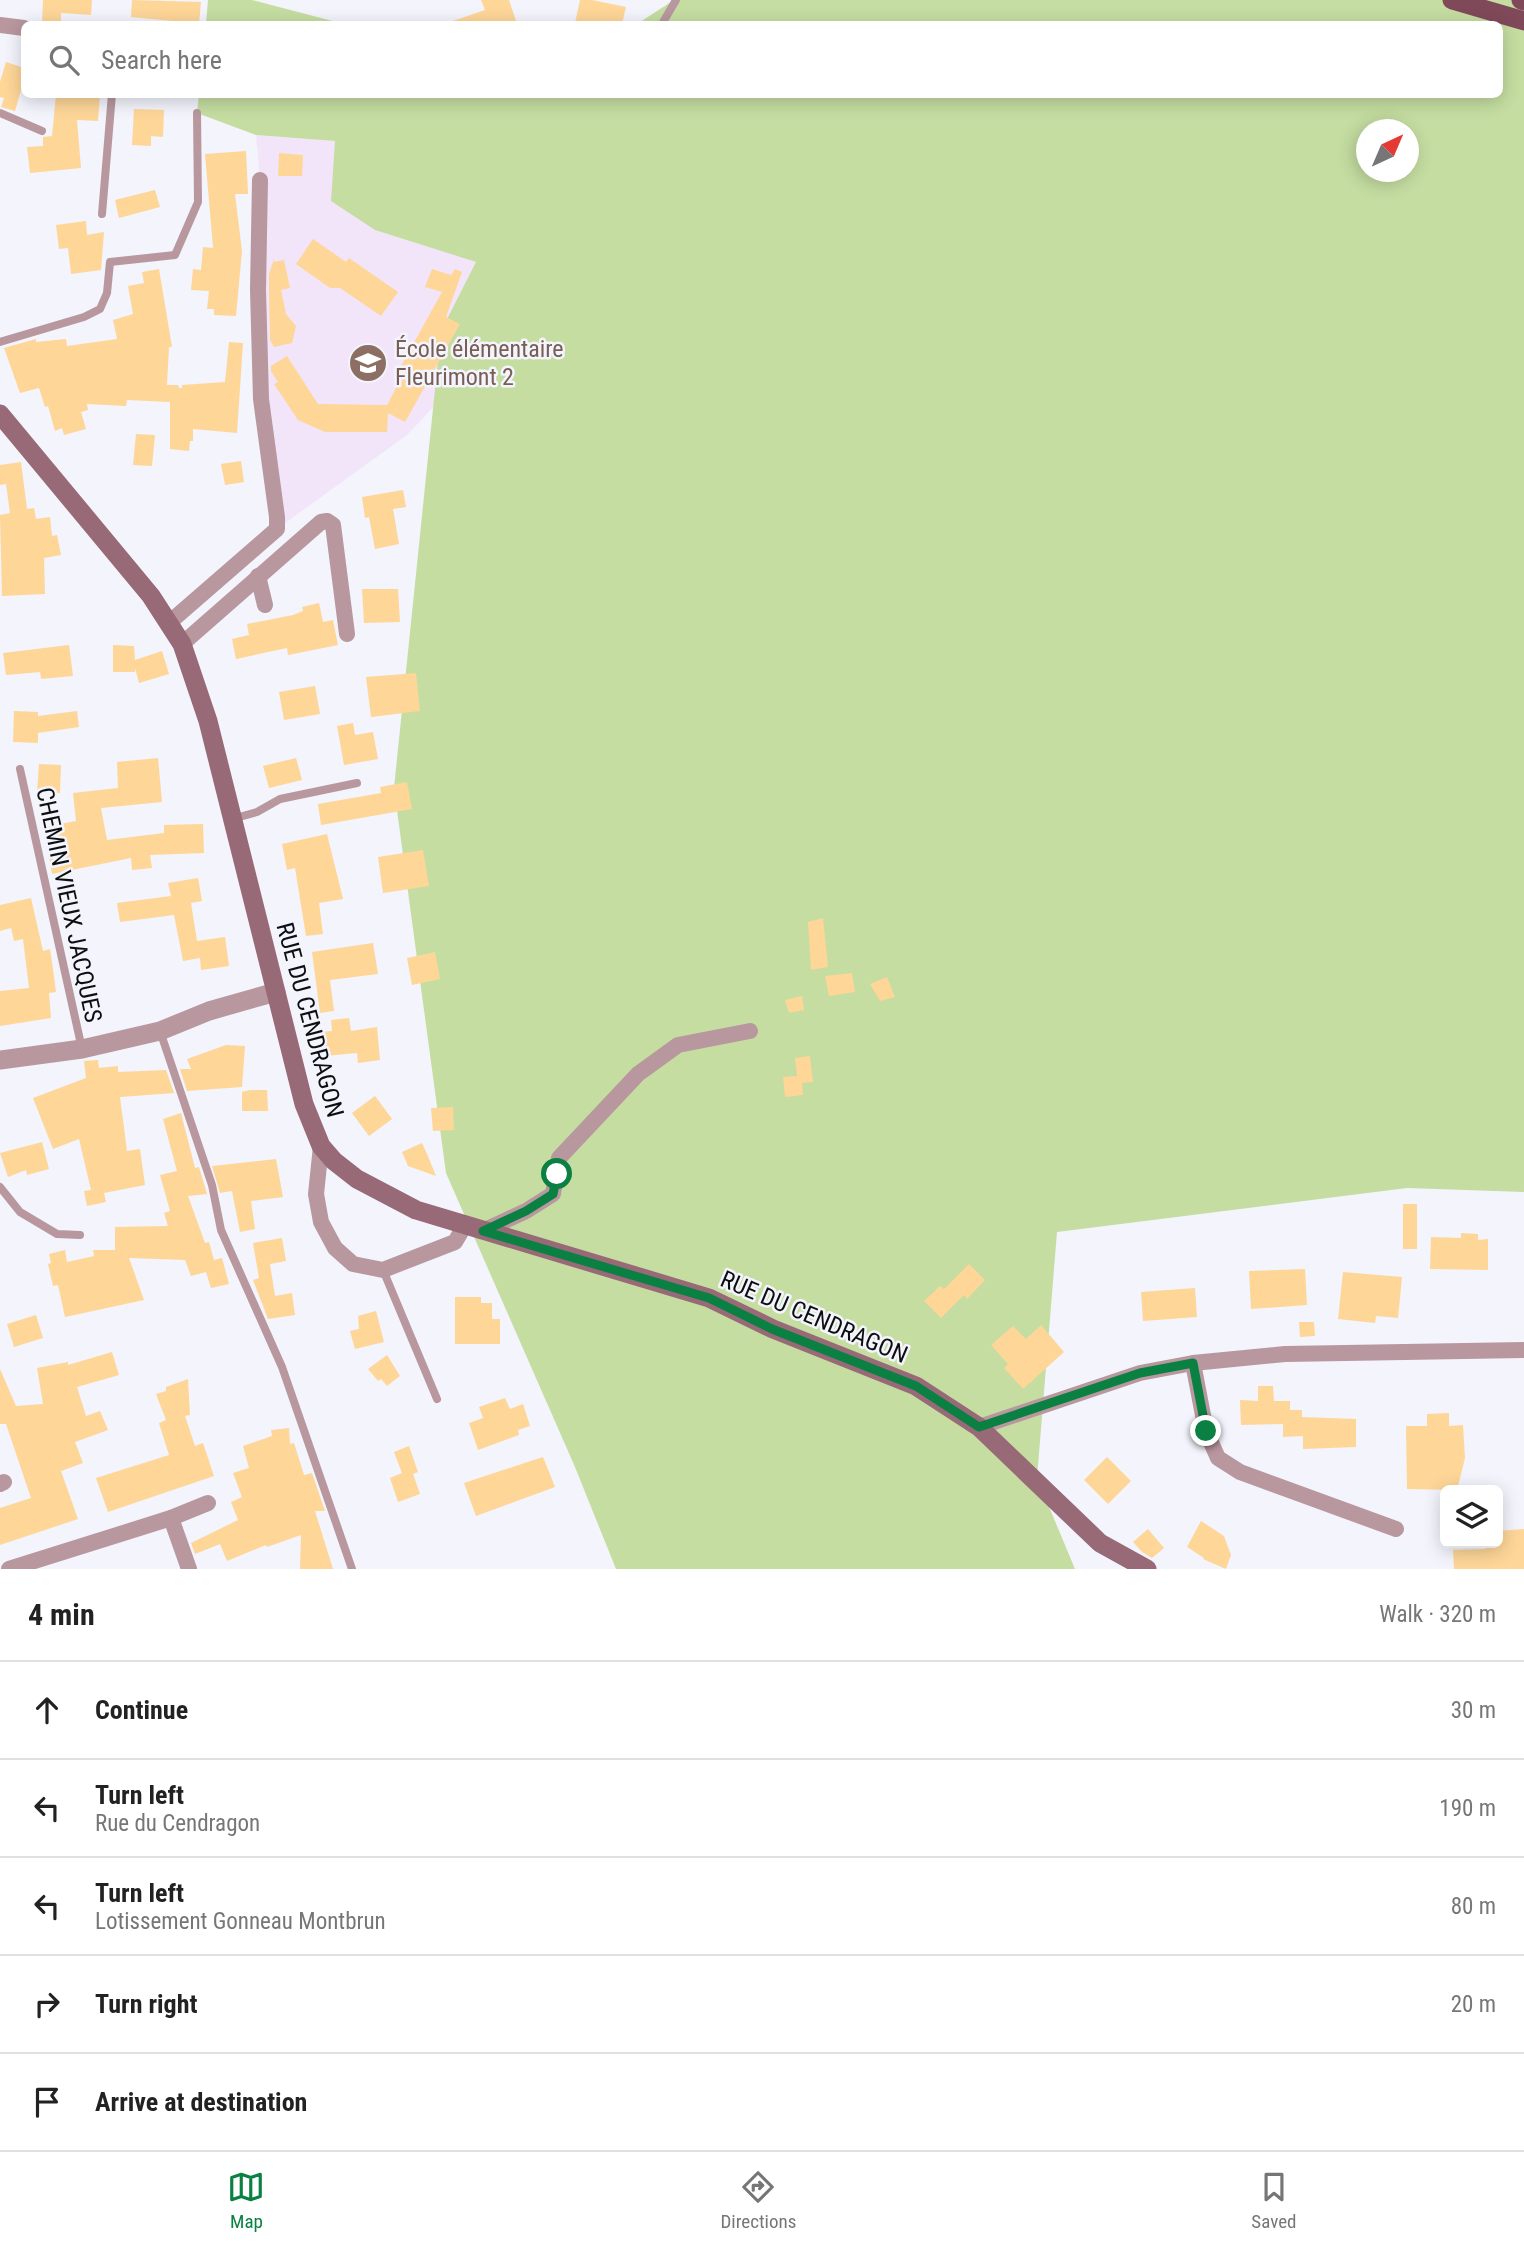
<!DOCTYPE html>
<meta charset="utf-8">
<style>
body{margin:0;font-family:"Roboto Condensed",sans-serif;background:#f6f6f6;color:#222}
.controls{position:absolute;right:21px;bottom:21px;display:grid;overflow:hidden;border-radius:10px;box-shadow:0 4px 18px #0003}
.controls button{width:63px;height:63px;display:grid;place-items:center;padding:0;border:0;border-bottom:2px solid #e0e0e0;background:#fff;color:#222;font:35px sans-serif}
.compass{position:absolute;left:1356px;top:119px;width:63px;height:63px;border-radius:50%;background:#fff;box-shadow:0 4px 18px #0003;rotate:44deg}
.stop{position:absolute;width:21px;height:21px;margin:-16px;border:5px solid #0b8043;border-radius:50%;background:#fff}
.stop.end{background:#0b8043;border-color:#fff;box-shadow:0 2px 7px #0008}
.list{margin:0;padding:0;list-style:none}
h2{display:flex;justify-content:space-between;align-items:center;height:91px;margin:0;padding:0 28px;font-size:30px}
h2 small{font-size:23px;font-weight:400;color:#767676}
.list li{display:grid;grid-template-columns:46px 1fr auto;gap:21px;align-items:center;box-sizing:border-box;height:98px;padding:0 28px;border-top:2px solid #e0e0e0}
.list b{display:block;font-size:26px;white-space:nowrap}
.list p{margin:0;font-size:23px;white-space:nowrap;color:#767676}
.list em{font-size:23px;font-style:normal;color:#767676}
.icon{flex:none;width:38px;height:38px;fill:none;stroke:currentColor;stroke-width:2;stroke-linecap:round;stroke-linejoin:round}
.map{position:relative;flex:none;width:1524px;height:1569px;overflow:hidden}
.search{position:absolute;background:#fff;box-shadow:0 4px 18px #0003;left:21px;right:21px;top:21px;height:77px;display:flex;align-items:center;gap:18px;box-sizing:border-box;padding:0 24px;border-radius:10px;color:#767676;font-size:26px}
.sheet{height:581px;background:#fff}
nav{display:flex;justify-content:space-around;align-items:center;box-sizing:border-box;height:98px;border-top:2px solid #e0e0e0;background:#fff;font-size:19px;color:#767676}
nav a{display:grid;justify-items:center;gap:4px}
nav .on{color:#0b8043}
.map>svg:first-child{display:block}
.education{fill:#f3e5f9}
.green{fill:#c5dda1;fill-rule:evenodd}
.building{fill:#fed698}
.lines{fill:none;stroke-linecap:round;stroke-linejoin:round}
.service{stroke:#b8979f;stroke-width:8}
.minor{stroke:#b8979f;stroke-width:16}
.tertiary{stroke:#b8979f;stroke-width:19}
.secondary{stroke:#986976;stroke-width:19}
.primary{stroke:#804959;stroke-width:19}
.route{stroke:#0b8043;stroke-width:9}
.labels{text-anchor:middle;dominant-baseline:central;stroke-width:5;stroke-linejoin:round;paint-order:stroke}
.education-label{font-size:24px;fill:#785e54;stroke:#f3f4fc;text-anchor:start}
.street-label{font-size:24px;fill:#0d0e10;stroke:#f3f4fc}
</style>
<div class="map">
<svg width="1524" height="1569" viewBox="0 0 1524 1569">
<rect width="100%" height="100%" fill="#f3f4fc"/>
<polygon class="education" points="256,135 335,141 375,230 483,264 509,327 407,435 277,529 261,399 260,180"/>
<g class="green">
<polygon points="208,0 252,0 344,24 206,24"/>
<path d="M674 0H1524V1192L1407 1188 1057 1232 1037 1478 1075 1569H616L575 1467 446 1173 394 788 441 331 476 262 375 230 331 201 335 141 256 135 197 113 199 94H1500V24H637ZM1366 130H1408V172H1366Z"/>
</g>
<g class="building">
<polygon points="43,0 92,0 91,15 61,13 61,24 42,23"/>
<polygon points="132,0 201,2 199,24 172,24 172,21 131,17"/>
<polygon points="481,0 509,0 517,24 450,24 450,22 485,10"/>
<polygon points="580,0 592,0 626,7 622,24 575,23"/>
<polygon points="6,62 24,68 24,80 15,111 1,107 4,98 0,97 0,82"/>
<polygon points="56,94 100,94 98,121 77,120 81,168 30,173 27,147 43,146 43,137 52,136"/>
<polygon points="134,109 164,110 163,137 151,136 151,146 132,145"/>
<polygon points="246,151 248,194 235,194 242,251 236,316 214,315 214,309 207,309 209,291 191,290 193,269 201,270 203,247 213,248 205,154"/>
<polygon points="279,153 303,155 302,176 278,176"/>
<polygon points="155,190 160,207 119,218 115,200"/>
<polygon points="86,221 87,235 104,232 101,270 71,274 68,248 59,249 56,225"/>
<polygon points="313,239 346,262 349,258 398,292 381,316 340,288 330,288 296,264"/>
<polygon points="274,259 274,262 284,260 290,288 281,290 286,314 296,326 292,343 274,347 270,340 269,290 269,274"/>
<polygon points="159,269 172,347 169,347 167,385 178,385 179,388 182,388 182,385 225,382 229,342 243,343 237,433 193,429 193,441 190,441 189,451 170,449 170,402 127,400 126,406 87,404 88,410 81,412 86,429 64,435 62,428 55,431 48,406 45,407 39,388 20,393 4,348 36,339 36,342 66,339 67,346 117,339 113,320 133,314 128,286 144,283 142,272"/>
<polygon points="432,269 451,275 455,269 462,272 446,317 460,324 405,422 388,413 387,432 325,432 298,420 274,384 278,382 271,371 271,366 287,356 318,404 387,405 406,369 401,366 442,292 425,287"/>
<polygon points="136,434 155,435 152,466 133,465"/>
<polygon points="241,461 244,482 225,485 221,464"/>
<polygon points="21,462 27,509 34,508 36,519 50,517 52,536 57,535 61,555 44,558 45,594 2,596 0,515 10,513 6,484 0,485 0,465"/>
<polygon points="403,490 406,507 393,509 399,544 375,549 369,517 365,518 362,497"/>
<polygon points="362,589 398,589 400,622 364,623"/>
<polygon points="319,603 323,622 333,620 338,645 288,655 287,648 236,659 232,639 249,635 247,624 293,615 303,611 302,607"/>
<polygon points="69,645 73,676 41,679 40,672 6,675 3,653"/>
<polygon points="113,645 134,646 135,660 162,651 169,674 139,683 135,668 135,672 113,672"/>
<polygon points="416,673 420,711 371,717 366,677"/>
<polygon points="315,686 320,714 284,720 279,692"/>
<polygon points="14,711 38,712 38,716 77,711 79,727 38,733 38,743 13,742"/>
<polygon points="353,723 355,735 373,732 378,759 344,765 337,726"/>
<polygon points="158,758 162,802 101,808 107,840 164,833 164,825 203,824 204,853 150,855 152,868 132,870 131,858 52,874 44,827 76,821 73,793 118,788 117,762"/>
<polygon points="296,758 302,780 269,788 263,766"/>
<polygon points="39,764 61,765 60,793 37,792"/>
<polygon points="407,782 412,809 321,825 318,804 381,793 380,787"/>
<polygon points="327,834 343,899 319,903 323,934 306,936 295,868 287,870 282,844"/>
<polygon points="423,850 429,886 383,893 378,857"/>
<polygon points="198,878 202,901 191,903 197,941 225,937 229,966 201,970 200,958 183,961 174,915 120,922 117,903 171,896 168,883"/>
<polygon points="31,898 43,951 50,949 53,969 56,992 49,993 51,1018 0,1026 0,991 29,988 23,939 14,941 11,928 0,931 0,905"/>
<polygon points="823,918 828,967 811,970 808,922"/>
<polygon points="373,943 378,974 330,980 334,1011 320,1013 312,952"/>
<polygon points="435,952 440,979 412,985 407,958"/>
<polygon points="852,973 855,992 829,996 825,976"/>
<polygon points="887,977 895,997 880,1001 870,984"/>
<polygon points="802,996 804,1010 789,1013 785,1000"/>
<polygon points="349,1018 351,1031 377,1027 380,1060 358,1063 357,1053 325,1056 322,1032 332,1031 331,1020"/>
<polygon points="226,1045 245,1046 242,1087 187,1091 180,1069 191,1069 187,1059"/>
<polygon points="810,1056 813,1082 802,1083 803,1095 785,1097 783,1077 797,1076 795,1058"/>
<polygon points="98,1060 99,1068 118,1066 118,1072 166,1070 174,1093 120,1097 127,1151 140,1149 145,1185 104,1193 106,1202 87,1206 84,1191 91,1190 79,1139 53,1149 33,1098 86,1078 84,1061"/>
<polygon points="250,1090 267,1090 268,1111 242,1111 242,1092"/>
<polygon points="375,1096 392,1119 369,1136 352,1113"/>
<polygon points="453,1107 454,1130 433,1131 431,1108"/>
<polygon points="181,1113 195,1168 199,1167 207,1194 188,1196 205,1243 209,1242 214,1260 222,1258 229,1284 211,1288 206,1272 191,1276 185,1260 129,1258 144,1300 65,1317 58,1285 53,1286 48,1264 51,1263 49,1254 65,1250 67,1262 94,1256 93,1250 115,1250 115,1227 168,1226 164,1213 170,1211 160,1175 177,1171 163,1119"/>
<polygon points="42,1142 49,1169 27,1175 26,1170 8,1177 0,1153"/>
<polygon points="422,1143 427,1154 436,1176 408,1166 402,1152"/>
<polygon points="276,1159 283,1197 251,1201 255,1229 240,1232 232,1191 220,1193 212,1166"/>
<rect x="1403" y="1204" width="14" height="45"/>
<polygon points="1461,1233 1478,1234 1478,1240 1488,1239 1488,1270 1430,1269 1431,1237 1461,1238"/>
<polygon points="282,1238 286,1261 270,1264 275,1296 292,1293 295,1315 268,1319 253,1280 259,1278 253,1243"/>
<polygon points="969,1264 985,1280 967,1299 964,1295 941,1318 924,1301 940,1286 944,1289"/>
<polygon points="1305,1269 1307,1305 1251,1309 1249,1271"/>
<polygon points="1343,1272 1402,1277 1398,1318 1376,1316 1375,1323 1338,1319"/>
<polygon points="1195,1288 1197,1317 1143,1321 1141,1292"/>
<polygon points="455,1297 481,1297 481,1303 492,1303 492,1319 500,1319 500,1344 455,1344"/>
<polygon points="376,1311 384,1342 355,1349 350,1331 359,1329 358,1316"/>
<polygon points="36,1315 43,1338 14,1347 7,1324"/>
<polygon points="1299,1322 1314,1322 1315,1336 1300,1337"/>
<polygon points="1041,1325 1064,1352 1023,1389 1004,1368 1008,1364 991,1345 1013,1326 1026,1339"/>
<polygon points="112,1352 119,1375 77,1387 86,1416 100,1411 108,1430 75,1442 83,1463 61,1471 78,1519 0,1545 0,1508 31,1498 6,1424 0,1424 0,1369 16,1406 43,1404 37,1368 68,1362 68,1365"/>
<polygon points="387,1355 400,1376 387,1386 381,1379 378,1381 368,1369"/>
<polygon points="188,1379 190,1415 185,1416 195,1446 203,1443 214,1476 108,1512 96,1478 169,1455 159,1423 166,1420 156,1394 166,1391 166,1387"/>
<polygon points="1258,1386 1273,1386 1274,1401 1290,1401 1290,1410 1302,1410 1302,1417 1356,1419 1356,1447 1303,1449 1303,1436 1283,1437 1283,1424 1241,1425 1240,1400 1258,1401"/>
<polygon points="505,1398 510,1409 523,1404 530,1426 518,1430 519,1435 478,1450 469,1423 483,1418 479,1407"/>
<polygon points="1449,1413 1449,1426 1463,1425 1465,1458 1457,1490 1407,1489 1406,1426 1427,1426 1427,1414"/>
<polygon points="289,1428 290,1444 294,1443 304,1475 312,1473 325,1511 315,1511 333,1569 300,1569 301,1535 267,1547 266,1545 227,1561 220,1544 195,1554 191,1543 238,1520 231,1502 242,1497 233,1473 249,1468 243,1446 272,1436 271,1430"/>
<polygon points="409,1446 418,1472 413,1474 420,1494 398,1502 390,1478 402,1473 394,1452"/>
<polygon points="543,1457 555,1487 476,1516 464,1483"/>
<polygon points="1107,1457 1131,1481 1108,1504 1084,1480"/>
<polygon points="1201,1521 1224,1536 1231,1555 1226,1569 1203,1559 1204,1558 1187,1547"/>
<polygon points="1148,1529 1164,1548 1152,1558 1142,1552 1133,1542"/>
<polygon points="1524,1529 1524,1569 1454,1569 1453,1550 1486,1549 1485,1543 1498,1543 1498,1531"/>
</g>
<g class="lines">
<g class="service">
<polyline points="662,24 676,0"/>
<polyline points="0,113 42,131"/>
<polyline points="102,214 112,94"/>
<polyline points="0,342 84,317 100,309 107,293 110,262 175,255 198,202 197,113"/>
<polyline points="20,769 82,1049"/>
<polyline points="232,819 257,812 280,799 357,783"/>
<polyline points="160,1031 212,1185 221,1230 282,1367 352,1569"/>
<polyline points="0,1187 20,1212 57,1234 80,1235"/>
<polyline points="383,1270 437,1399"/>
</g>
<g class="minor">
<polyline points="0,25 24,28"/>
<polyline points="258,576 265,605"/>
<polyline points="170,622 277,529 277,517 261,399 258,290 260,180"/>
<polyline points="182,644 321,522 327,521 333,525 347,634"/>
<polyline points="321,1146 316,1194 321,1222 335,1248 353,1264 383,1270 455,1242 465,1225"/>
<polyline points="483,1231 526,1211 553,1194 559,1158 638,1074 678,1045 750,1031"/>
<polyline points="1193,1363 1206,1431 1218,1458 1240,1472 1396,1529"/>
<polyline points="979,1427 1140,1373 1193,1363 1285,1354 1524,1350"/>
<polyline points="0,1484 4,1482"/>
<polyline points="171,1518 189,1569"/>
<polyline points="9,1569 171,1518 208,1503"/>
</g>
<polyline class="tertiary" points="0,1060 82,1049 160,1031 209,1011 276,992"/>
<polyline class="secondary" points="0,414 151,596 182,644 208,721 304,1104 321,1146 334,1161 357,1179 416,1210 709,1298 773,1329 916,1386 979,1427 1100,1543 1147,1569"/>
<g class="primary">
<polyline points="1452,0 1524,21"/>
<polyline points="1521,0 1524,1"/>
</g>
</g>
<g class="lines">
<polyline class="route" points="557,1174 553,1194 526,1211 483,1231 709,1298 772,1329 916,1386 979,1427 1140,1373 1193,1363 1206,1431"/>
</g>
<defs>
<symbol id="school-disc" viewBox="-11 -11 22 22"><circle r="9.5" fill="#8d6e63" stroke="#f3f4fc"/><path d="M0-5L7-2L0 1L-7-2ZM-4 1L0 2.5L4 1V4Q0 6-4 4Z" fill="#fff"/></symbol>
</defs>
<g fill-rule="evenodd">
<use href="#school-disc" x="346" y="341" width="44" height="44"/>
</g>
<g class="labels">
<g class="education-label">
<text x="395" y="349">École élémentaire<tspan x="395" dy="28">Fleurimont 2</tspan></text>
</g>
<g class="street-label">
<text transform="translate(69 905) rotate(78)">CHEMIN VIEUX JACQUES</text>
<text transform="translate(310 1020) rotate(75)">RUE DU CENDRAGON</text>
<text transform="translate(814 1317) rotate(23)">RUE DU CENDRAGON</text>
</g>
</g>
</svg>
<div class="controls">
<button><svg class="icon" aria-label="layers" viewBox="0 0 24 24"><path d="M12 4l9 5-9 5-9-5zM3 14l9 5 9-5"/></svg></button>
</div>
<svg class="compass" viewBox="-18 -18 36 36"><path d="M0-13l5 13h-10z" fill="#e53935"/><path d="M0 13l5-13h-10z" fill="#767676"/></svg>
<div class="stop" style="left:557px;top:1174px"></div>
<div class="stop end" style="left:1206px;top:1431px"></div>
<div class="search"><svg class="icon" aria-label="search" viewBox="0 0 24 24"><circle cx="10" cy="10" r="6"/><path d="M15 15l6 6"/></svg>Search here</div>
</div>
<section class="sheet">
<h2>4 min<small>Walk · 320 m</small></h2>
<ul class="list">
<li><svg class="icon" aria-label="ahead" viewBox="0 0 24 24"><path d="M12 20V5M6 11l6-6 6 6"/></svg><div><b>Continue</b></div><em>30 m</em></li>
<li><svg class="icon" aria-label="left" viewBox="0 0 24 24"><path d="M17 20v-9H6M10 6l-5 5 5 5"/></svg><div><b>Turn left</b><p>Rue du Cendragon</p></div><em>190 m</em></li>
<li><svg class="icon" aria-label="left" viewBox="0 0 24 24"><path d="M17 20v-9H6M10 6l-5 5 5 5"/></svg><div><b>Turn left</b><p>Lotissement Gonneau Montbrun</p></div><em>80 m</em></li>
<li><svg class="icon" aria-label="right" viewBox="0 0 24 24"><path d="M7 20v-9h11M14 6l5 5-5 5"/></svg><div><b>Turn right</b></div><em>20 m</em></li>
<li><svg class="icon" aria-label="arrive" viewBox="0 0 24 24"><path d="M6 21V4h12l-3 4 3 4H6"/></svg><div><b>Arrive at destination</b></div></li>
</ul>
</section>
<nav>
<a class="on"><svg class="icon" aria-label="map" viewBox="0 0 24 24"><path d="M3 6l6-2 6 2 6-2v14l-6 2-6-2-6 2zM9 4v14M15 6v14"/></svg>Map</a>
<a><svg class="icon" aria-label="directions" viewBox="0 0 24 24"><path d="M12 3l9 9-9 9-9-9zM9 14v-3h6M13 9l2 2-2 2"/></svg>Directions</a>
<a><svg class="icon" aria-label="saved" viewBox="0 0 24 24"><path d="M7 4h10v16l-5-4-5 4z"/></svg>Saved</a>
</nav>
